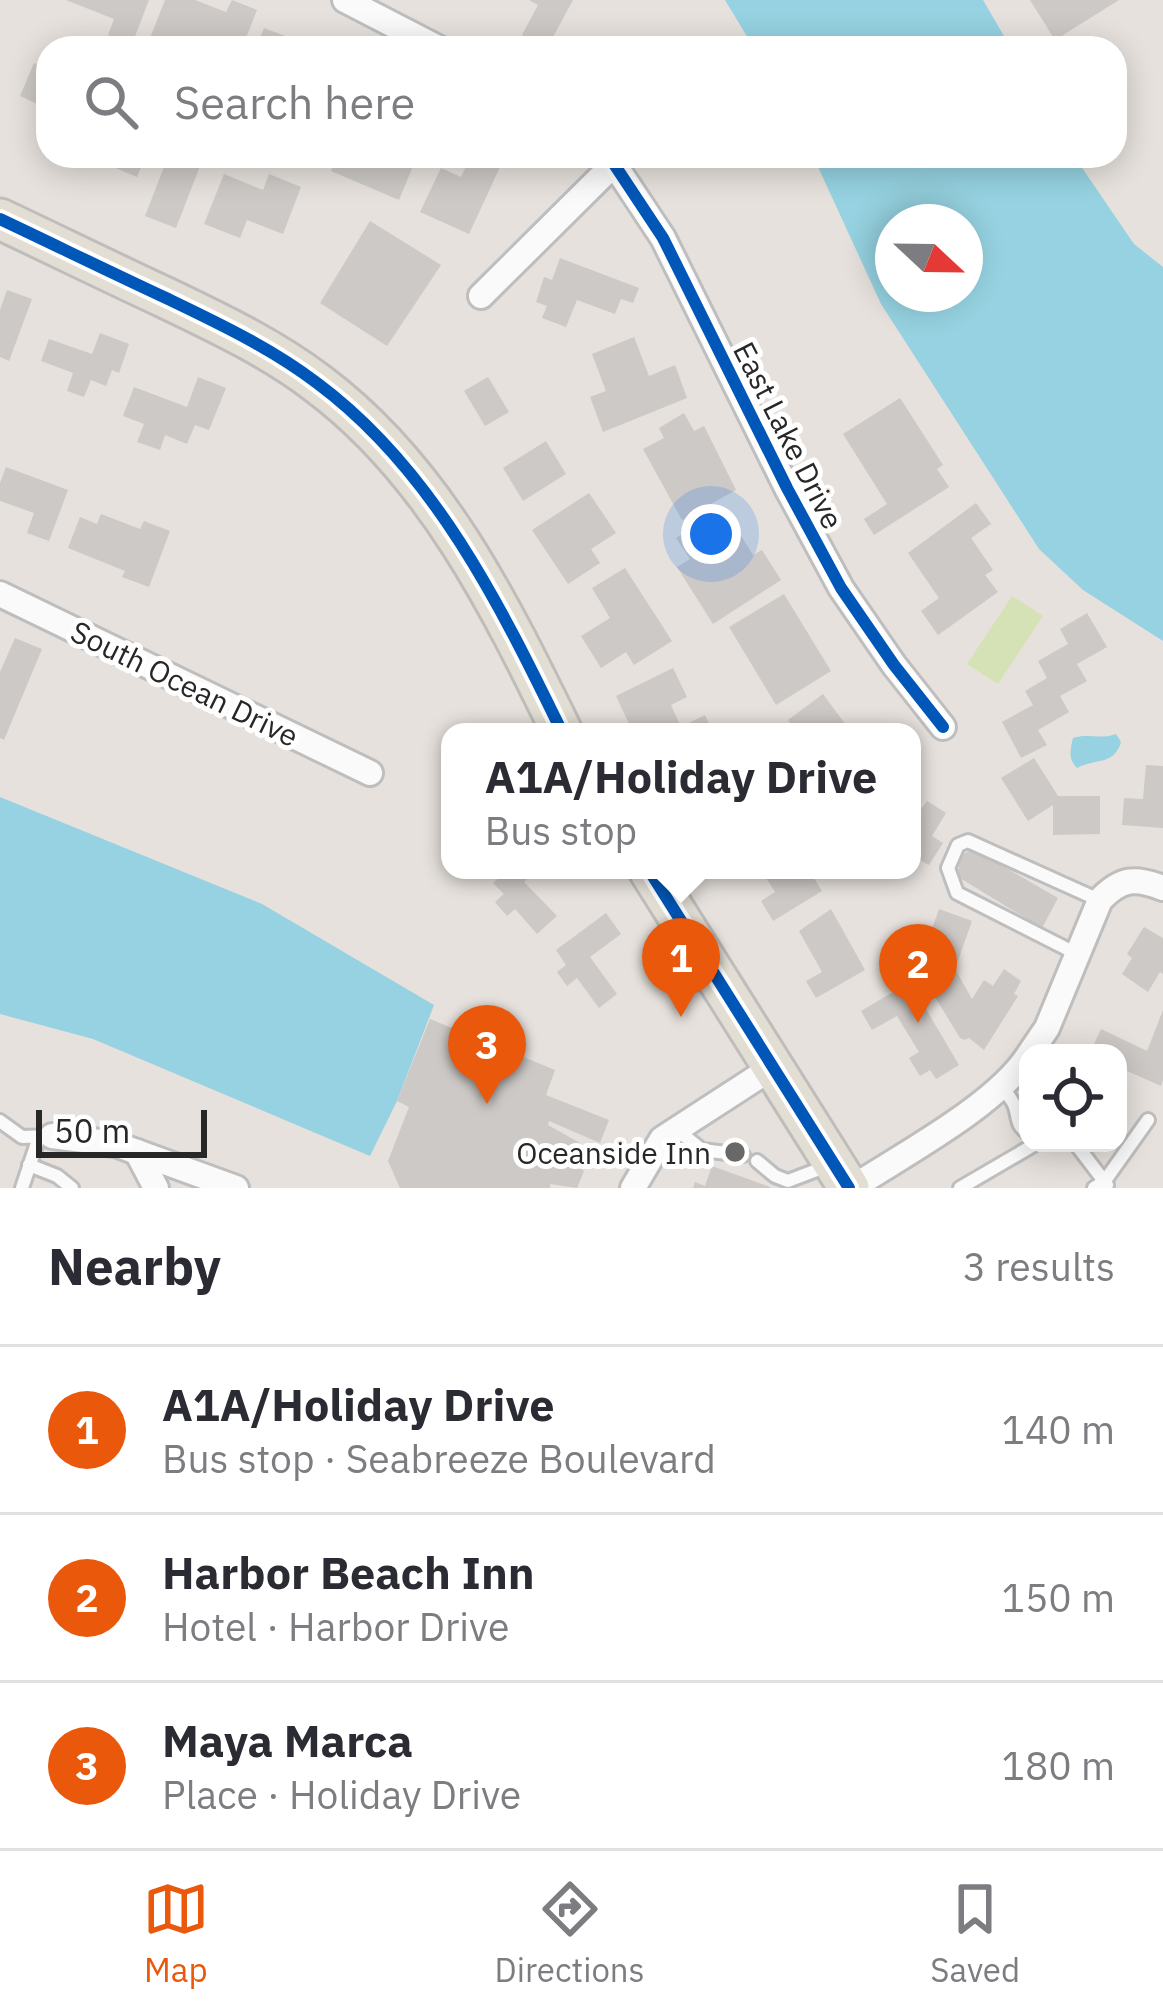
<!DOCTYPE html>
<meta charset="utf-8">
<style>
body{margin:0;font-family:"IBM Plex Sans",sans-serif;background:#f2f2f3;color:#2b2b33}
.controls{position:absolute;right:36px;bottom:36px;display:grid;overflow:hidden;border-radius:24px;box-shadow:0 6px 30px #0003}
.controls button{width:108px;height:108px;display:grid;place-items:center;padding:0;border:0;border-bottom:3px solid #e1e1e2;background:#fff;color:#2b2b33;font:60px sans-serif}
.compass{position:absolute;left:875px;top:204px;width:108px;height:108px;border-radius:50%;background:#fff;box-shadow:0 6px 30px #0003;rotate:112deg}
.scale{position:absolute;left:36px;bottom:30px;width:171px;box-sizing:border-box;padding-left:12px;border:6px solid #272727;border-top:0;font-size:33px;line-height:42px;white-space:nowrap;color:#272727;-webkit-text-stroke:9px #fff;paint-order:stroke}
.you{position:absolute;left:711px;top:534px;width:42px;height:42px;margin:-30px;border:9px solid #fff;border-radius:50%;background:#1a73e8;box-shadow:0 0 0 18px #1a73e833}
.badge{display:grid;place-items:center;width:78px;height:78px;border-radius:50%;background:#ea580c;color:#fff;font-size:39px;font-weight:700}
.pin{position:absolute;translate:-50% -99px;filter:drop-shadow(0 3px 6px #0008)}
.pin::after{content:'';position:absolute;top:63px;width:42px;height:36px;background:inherit;clip-path:polygon(0 0,100% 0,50% 100%)}
.popup{position:absolute;left:441px;top:723px;width:480px;height:156px;box-sizing:border-box;display:grid;place-content:center;border-radius:24px;background:#fff;filter:drop-shadow(0 3px 9px #0005);font-size:39px;white-space:nowrap;color:#7c7c81}
.popup b{font-size:45px;color:#2b2b33}
.popup::after{content:'';position:absolute;left:50%;top:100%;margin-left:-24px;border:24px solid transparent;border-top-color:#fff}
.list{margin:0;padding:0;list-style:none}
h2{display:flex;justify-content:space-between;align-items:center;height:156px;margin:0;padding:0 48px;font-size:51px}
h2 small{font-size:39px;font-weight:400;color:#7c7c81}
.list li{display:grid;grid-template-columns:78px 1fr auto;gap:36px;align-items:center;box-sizing:border-box;height:168px;padding:0 48px;border-top:3px solid #e1e1e2}
.list b{display:block;font-size:45px;white-space:nowrap}
.list p{margin:0;font-size:39px;white-space:nowrap;color:#7c7c81}
.list em{font-size:39px;font-style:normal;color:#7c7c81}
.icon{flex:none;width:66px;height:66px;fill:none;stroke:currentColor;stroke-width:2;stroke-linecap:round;stroke-linejoin:round}
.map{position:relative;flex:none;width:1163px;height:1188px;overflow:hidden}
.search{position:absolute;background:#fff;box-shadow:0 6px 30px #0003;left:36px;right:36px;top:36px;height:132px;display:flex;align-items:center;gap:30px;box-sizing:border-box;padding:0 42px;border-radius:36px;color:#7c7c81;font-size:45px}
.sheet{height:660px;background:#fff}
nav{display:flex;justify-content:space-around;align-items:center;box-sizing:border-box;height:168px;border-top:3px solid #e1e1e2;background:#fff;font-size:33px;color:#7c7c81}
nav a{display:grid;justify-items:center;gap:6px}
nav .on{color:#ea580c}
.map>svg:first-child{display:block}
.pitch{fill:#d4e2b6}
.water{fill:#96d2e1;fill-rule:evenodd}
.building{fill:#ccc9c6}
.lines{fill:none;stroke-linecap:round;stroke-linejoin:round}
.lane-casing{stroke:#bfbebe;stroke-width:18}
.street-casing{stroke:#bfbebe;stroke-width:30}
.primary-casing{stroke:#bfbdbb;stroke-width:45}
.lane{stroke:#fbfafa;stroke-width:12}
.street{stroke:#fbfafa;stroke-width:24}
.primary{stroke:#e3ded4;stroke-width:39}
.cycleway-casing{stroke:#fff;stroke-width:20}
.cycleway{stroke:#0057b8;stroke-width:12}
.poi-dot{fill:#6a6866;stroke:#fff;stroke-width:4.5}
.labels{text-anchor:middle;dominant-baseline:central;stroke-width:10;stroke-linejoin:round;paint-order:stroke}
.street-label{font-size:30px;fill:#272727;stroke:#fff}
.poi-label{font-size:30px;fill:#272727;stroke:#fff;text-anchor:end}
</style>
<div class="map">
<svg width="1163" height="1188" viewBox="0 0 1163 1188">
<rect width="100%" height="100%" fill="#e6e1dc"/>
<polygon class="pitch" points="1012,596 1043,616 998,684 967,664"/>
<g class="water">
<polygon points="725,0 983,0 1011,48 754,48"/>
<path d="M813 156H1074L1134 244 1163 267V641L1083 590 1039 549 881 304ZM965 222V294H893V222Z"/>
<path d="M1116 734 1121 742C1114 766 1095 758 1077 768 1068 759 1070 750 1073 738 1088 733 1101 740 1116 734Z"/>
<polygon points="0,797 262,904 434,1005 397,1101 370,1156 93,1039 0,1014"/>
</g>
<g class="building">
<polygon points="66,0 149,0 132,44 108,35 114,19"/>
<polygon points="165,0 195,0 226,12 232,0 257,10 242,48 146,48"/>
<polygon points="529,0 573,0 547,48 522,35 538,5"/>
<polygon points="1030,0 1119,0 1055,40"/>
<polygon points="264,28 293,39 289,48 256,48"/>
<polygon points="34,63 48,69 48,109 20,96"/>
<polygon points="109,156 204,156 176,228 145,216 164,167 144,160 137,177 106,164"/>
<polygon points="337,156 358,156 376,164 380,156 417,156 399,200 331,171"/>
<polygon points="471,156 505,156 469,234 420,212 441,168 461,177"/>
<polygon points="224,174 263,190 269,174 301,187 283,234 247,220 240,238 204,224"/>
<polygon points="370,221 441,265 387,346 320,303"/>
<polygon points="560,258 639,288 633,303 621,299 615,314 577,300 566,327 542,318 547,306 536,302 544,277 552,280"/>
<polygon points="7,290 32,299 9,361 0,357 0,310"/>
<polygon points="100,333 129,344 119,373 112,370 106,386 91,380 84,397 67,391 73,373 41,361 49,339 92,354"/>
<polygon points="634,337 649,376 675,365 687,398 603,432 590,397 606,391 592,354"/>
<polygon points="198,377 226,388 209,430 195,425 187,444 165,435 160,450 137,442 144,424 123,416 134,387 187,407"/>
<polygon points="488,377 509,412 485,426 464,391"/>
<polygon points="900,398 943,465 937,469 949,487 874,535 864,519 887,504 843,434"/>
<polygon points="684,413 694,431 704,426 736,490 682,520 643,449 664,438 659,428"/>
<polygon points="546,441 566,474 523,501 503,468"/>
<polygon points="6,467 68,490 49,541 27,533 34,513 0,501 0,483"/>
<polygon points="589,493 616,533 591,549 600,563 568,584 532,530"/>
<polygon points="976,503 991,524 971,538 993,570 985,575 998,592 938,635 921,611 939,598 908,553"/>
<polygon points="723,507 753,555 762,550 781,580 713,624 677,567 690,559 676,538"/>
<polygon points="101,514 140,529 144,521 170,531 149,587 122,577 125,571 68,548 80,517 97,524"/>
<polygon points="625,568 672,641 634,665 626,652 601,668 581,636 610,618 592,588"/>
<polygon points="784,594 831,671 776,705 729,627"/>
<polygon points="1087,613 1107,647 1077,664 1087,681 1060,696 1069,712 1038,730 1047,745 1021,758 1002,722 1033,705 1025,691 1047,678 1038,661 1068,644 1060,629"/>
<polygon points="15,638 42,649 4,740 0,738 0,672"/>
<polygon points="673,668 687,697 671,705 681,727 705,715 713,732 633,732 616,696"/>
<polygon points="823,694 851,732 797,732 788,720"/>
<polygon points="1034,758 1058,796 1100,796 1100,834 1053,835 1053,805 1028,821 1001,778"/>
<polygon points="1146,765 1163,766 1163,828 1122,825 1124,798 1143,799"/>
<polygon points="927,801 946,813 932,836 943,843 929,865 918,859 912,869 912,822"/>
<polygon points="973,849 1058,898 1042,928 955,875 959,868 956,858"/>
<polygon points="508,870 537,870 524,882 557,916 537,934 515,909 507,916 495,902 504,894 493,883"/>
<polygon points="761,870 809,870 822,891 773,921 761,901 775,892"/>
<polygon points="831,909 865,970 816,998 806,981 822,972 799,931"/>
<polygon points="939,909 972,921 955,969 972,999 984,980 993,986 1004,969 1021,981 1014,994 1018,996 984,1050 969,1038 965,1040 960,1038 918,969"/>
<polygon points="606,913 621,934 590,957 617,994 599,1008 577,978 567,986 557,972 566,965 556,950"/>
<polygon points="1144,927 1163,938 1163,974 1160,972 1148,992 1122,974 1132,958 1127,954"/>
<polygon points="910,982 959,1065 936,1079 930,1070 920,1076 909,1058 919,1052 897,1016 872,1030 861,1011"/>
<polygon points="1163,1010 1163,1080 1161,1086 1118,1067 1118,1053 1090,1053 1101,1029 1147,1051"/>
<polygon points="430,1019 555,1070 546,1095 609,1120 600,1143 549,1121 548,1125 580,1143 571,1160 584,1171 577,1188 550,1184 550,1188 400,1188 388,1161 409,1107 397,1101"/>
<polygon points="712,1166 770,1187 770,1188 693,1188 695,1182 705,1186"/>
</g>
<g class="lines">
<defs>
<g id="lane">
<polyline points="1077,954 957,893 948,868 958,845 968,841 1099,900"/>
<path d="M1002 1087C1006 1093 1013 1100 1015 1107 1019 1119 1016 1125 1028 1133"/>
<polyline points="0,1121 22,1137 52,1136"/>
<polyline points="677,1130 702,1150 743,1155"/>
<polyline points="1075,1143 1107,1185"/>
<polyline points="757,1161 775,1176 788,1181 830,1165"/>
<polyline points="29,1165 57,1176 72,1188"/>
<polyline points="22,1188 39,1137"/>
<polyline points="960,1188 1037,1143"/>
<polyline points="1094,1188 1104,1182 1148,1120"/>
</g>
<g id="street">
<polyline points="345,0 438,48"/>
<polyline points="605,156 614,164 663,238 787,488 841,588 894,665 943,727"/>
<polyline points="481,296 614,164"/>
<polyline points="0,594 370,773"/>
<path d="M1030 1053 1047 1028 1100 900C1121 878 1135 877 1163 888"/>
<polyline points="52,1136 115,1144 236,1188"/>
<polyline points="137,1152 156,1188"/>
<polyline points="633,1188 662,1139 773,1067"/>
<path d="M852 1188C904 1154 995 1106 1028 1056"/>
</g>
<g id="primary">
<path d="M0 219C55 245 110 272 166 298 218 323 271 348 317 383 434 470 500 605 562 732"/>
<polyline points="649,870 849,1188"/>
</g>
</defs>
<use href="#lane" class="lane-casing"/>
<use href="#street" class="street-casing"/>
<use href="#primary" class="primary-casing"/>
<use href="#lane" class="lane"/>
<use href="#street" class="street"/>
<use href="#primary" class="primary"/>
<defs>
<g id="cycleway">
<polyline points="605,156 614,164 663,238 787,488 841,588 894,665 943,727"/>
<path d="M0 219C55 245 110 272 166 298 218 323 271 348 317 383 434 470 500 605 562 732"/>
<polyline points="649,870 849,1188"/>
</g>
</defs>
<use href="#cycleway" class="cycleway-casing"/>
<use href="#cycleway" class="cycleway"/>
</g>
<circle class="poi-dot" cx="735" cy="1152" r="12"/>
<g class="labels">
<g class="street-label">
<text transform="translate(789 435) rotate(63)">East Lake Drive</text>
<text transform="translate(185 683) rotate(26)">South Ocean Drive</text>
</g>
<g class="poi-label">
<text x="711" y="1152">Oceanside Inn</text>
</g>
</g>
</svg>
<div class="controls">
<button><svg class="icon" aria-label="locate" viewBox="0 0 24 24"><circle cx="12" cy="12" r="6"/><path d="M12 2v4M12 18v4M2 12h4M18 12h4"/></svg></button>
</div>
<svg class="compass" viewBox="-18 -18 36 36"><path d="M0-13l5 13h-10z" fill="#e53935"/><path d="M0 13l5-13h-10z" fill="#7c7c81"/></svg>
<div class="scale">50 m</div>
<div class="you"></div>
<div class="pin badge" style="left:681px;top:1017px">1</div>
<div class="popup"><b>A1A/Holiday Drive</b>Bus stop</div>
<div class="pin badge" style="left:918px;top:1023px">2</div>
<div class="pin badge" style="left:487px;top:1104px">3</div>
<div class="search"><svg class="icon" aria-label="search" viewBox="0 0 24 24"><circle cx="10" cy="10" r="6"/><path d="M15 15l6 6"/></svg>Search here</div>
</div>
<section class="sheet">
<h2>Nearby<small>3 results</small></h2>
<ul class="list">
<li><span class="badge">1</span><div><b>A1A/Holiday Drive</b><p>Bus stop · Seabreeze Boulevard</p></div><em>140 m</em></li>
<li><span class="badge">2</span><div><b>Harbor Beach Inn</b><p>Hotel · Harbor Drive</p></div><em>150 m</em></li>
<li><span class="badge">3</span><div><b>Maya Marca</b><p>Place · Holiday Drive</p></div><em>180 m</em></li>
</ul>
</section>
<nav>
<a class="on"><svg class="icon" aria-label="map" viewBox="0 0 24 24"><path d="M3 6l6-2 6 2 6-2v14l-6 2-6-2-6 2zM9 4v14M15 6v14"/></svg>Map</a>
<a><svg class="icon" aria-label="directions" viewBox="0 0 24 24"><path d="M12 3l9 9-9 9-9-9zM9 14v-3h6M13 9l2 2-2 2"/></svg>Directions</a>
<a><svg class="icon" aria-label="saved" viewBox="0 0 24 24"><path d="M7 4h10v16l-5-4-5 4z"/></svg>Saved</a>
</nav>
